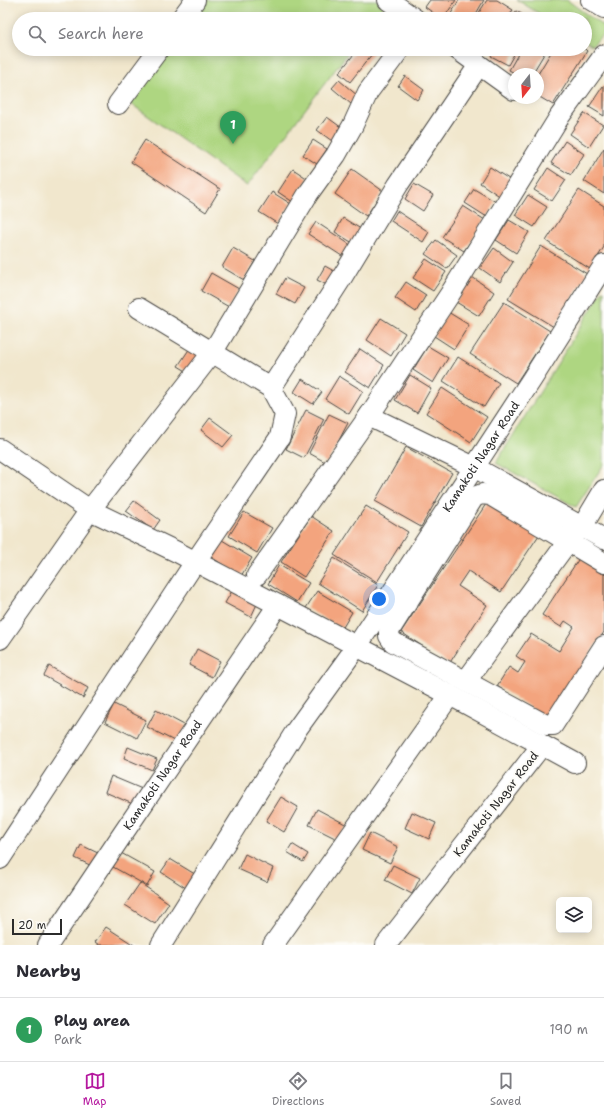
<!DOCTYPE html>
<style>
body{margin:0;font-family:"Shantell Sans",sans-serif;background:#f7f7f7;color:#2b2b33}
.controls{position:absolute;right:12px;bottom:12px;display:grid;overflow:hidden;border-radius:6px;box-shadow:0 2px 10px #0003}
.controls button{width:36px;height:36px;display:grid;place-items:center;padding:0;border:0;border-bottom:1px solid #e1e1e2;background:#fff;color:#2b2b33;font:20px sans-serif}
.compass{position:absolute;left:508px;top:68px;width:36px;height:36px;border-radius:50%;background:#fff;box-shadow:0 2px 10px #0003;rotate:197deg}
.scale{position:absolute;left:12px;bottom:10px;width:50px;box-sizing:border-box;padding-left:4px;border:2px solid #2b2b2b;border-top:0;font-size:11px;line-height:14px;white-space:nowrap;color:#2b2b2b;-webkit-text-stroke:3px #fdfcf7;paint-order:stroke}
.you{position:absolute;left:379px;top:599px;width:14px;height:14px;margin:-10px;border:3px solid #fff;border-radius:50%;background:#1a73e8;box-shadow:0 0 0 6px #1a73e833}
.badge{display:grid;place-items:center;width:26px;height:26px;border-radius:50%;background:#b5179e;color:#fff;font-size:13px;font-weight:700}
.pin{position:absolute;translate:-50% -33px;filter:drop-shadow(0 1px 2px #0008)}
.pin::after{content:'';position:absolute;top:21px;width:14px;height:12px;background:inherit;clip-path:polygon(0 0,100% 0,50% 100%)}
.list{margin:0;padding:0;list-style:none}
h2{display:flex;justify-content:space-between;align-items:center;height:52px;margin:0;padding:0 16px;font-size:17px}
h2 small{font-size:13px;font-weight:400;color:#7c7c81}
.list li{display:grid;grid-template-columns:26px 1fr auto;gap:12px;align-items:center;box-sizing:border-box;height:64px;padding:0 16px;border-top:1px solid #e1e1e2}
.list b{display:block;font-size:15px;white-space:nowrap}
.list p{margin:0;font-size:13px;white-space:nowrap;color:#7c7c81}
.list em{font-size:13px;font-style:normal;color:#7c7c81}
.icon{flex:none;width:22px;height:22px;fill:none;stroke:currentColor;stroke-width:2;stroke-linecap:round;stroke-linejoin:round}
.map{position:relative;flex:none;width:604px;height:945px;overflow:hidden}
.search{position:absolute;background:#fff;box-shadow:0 2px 10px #0003;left:12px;right:12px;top:12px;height:44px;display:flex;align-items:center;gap:10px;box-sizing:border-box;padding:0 14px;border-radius:22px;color:#7c7c81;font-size:15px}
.sheet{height:116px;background:#fff}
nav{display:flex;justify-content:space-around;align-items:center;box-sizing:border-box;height:56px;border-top:1px solid #e1e1e2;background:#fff;font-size:11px;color:#7c7c81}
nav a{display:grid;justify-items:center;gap:2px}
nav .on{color:#b5179e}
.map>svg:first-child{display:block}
.green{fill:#aed681;stroke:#6c8056}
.building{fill:#f3a47e}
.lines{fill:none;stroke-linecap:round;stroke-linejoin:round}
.minor-casing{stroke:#494743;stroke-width:22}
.minor{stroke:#fff;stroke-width:20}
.labels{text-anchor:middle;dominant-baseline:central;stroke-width:4;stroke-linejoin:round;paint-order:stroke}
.street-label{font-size:12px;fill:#2b2b2b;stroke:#fdfcf7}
</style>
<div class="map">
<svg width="604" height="945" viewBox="0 0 604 945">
<rect width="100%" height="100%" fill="#fdfcf7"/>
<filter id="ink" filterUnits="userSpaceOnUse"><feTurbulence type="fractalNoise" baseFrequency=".025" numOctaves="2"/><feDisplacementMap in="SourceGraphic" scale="8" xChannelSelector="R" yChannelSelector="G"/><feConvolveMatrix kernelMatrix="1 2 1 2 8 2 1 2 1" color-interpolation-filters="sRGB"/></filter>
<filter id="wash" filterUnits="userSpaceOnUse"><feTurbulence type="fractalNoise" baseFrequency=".012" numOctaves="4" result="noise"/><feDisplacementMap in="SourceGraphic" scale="16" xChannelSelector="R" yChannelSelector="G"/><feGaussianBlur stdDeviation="0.9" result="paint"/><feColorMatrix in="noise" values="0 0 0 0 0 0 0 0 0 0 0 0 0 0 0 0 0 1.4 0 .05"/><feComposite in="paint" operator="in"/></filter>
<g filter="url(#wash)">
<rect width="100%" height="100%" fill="#f1e7cd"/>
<g class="green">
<polygon points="199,0 377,0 384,6 374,19 185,19"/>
<polygon points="517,0 567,0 604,27 604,33 592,46 585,42 585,19 548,19"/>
<polygon points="164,49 351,49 247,186 127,101"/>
<polygon points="603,290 604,290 604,464 576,507 496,463"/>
</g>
<g id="blocks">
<g class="building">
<polygon points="430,0 456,0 443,19 442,19 425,7"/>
<polygon points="459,0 484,0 473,19 448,19"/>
<polygon points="487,0 497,0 513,10 507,19 475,19"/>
<polygon points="516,11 531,19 511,19"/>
<polygon points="383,14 390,19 379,19"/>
<polygon points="358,49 376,49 350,82 339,73"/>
<polygon points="494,49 517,49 508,65 491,56"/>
<polygon points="521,49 547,49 532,74 516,74 509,70"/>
<polygon points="553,49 585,49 587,51 553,105 538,96 538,74"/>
<polygon points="405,76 424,90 417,100 398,86"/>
<polygon points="339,80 358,96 351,104 332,88"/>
<polygon points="603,86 604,86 604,116 589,107"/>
<polygon points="584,113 603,125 589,147 570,134"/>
<polygon points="327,117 342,128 332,141 317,130"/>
<polygon points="145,140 220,189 206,212 131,162"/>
<polygon points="313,140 327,149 317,164 303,155"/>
<polygon points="565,141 584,154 571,175 551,163"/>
<polygon points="604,148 604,194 584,181"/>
<polygon points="490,167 512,181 501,197 480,183"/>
<polygon points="548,168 566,180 552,201 534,190"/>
<polygon points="293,169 308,179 293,202 278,192"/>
<polygon points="352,169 383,191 366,216 335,194"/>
<polygon points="414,184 433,195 423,211 405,199"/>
<polygon points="474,189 496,202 487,217 465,203"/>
<polygon points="579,190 604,206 604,247 590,269 546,241"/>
<polygon points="272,192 291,204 278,224 259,212"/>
<polygon points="528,195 547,207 534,227 515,215"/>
<polygon points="463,206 485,220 464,251 442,237"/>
<polygon points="397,211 429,232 423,242 391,221"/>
<polygon points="343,218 364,231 356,245 335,232"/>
<polygon points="509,220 529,232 516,253 496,240"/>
<polygon points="316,222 352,246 345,258 308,234"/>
<polygon points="436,240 457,255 447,269 425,254"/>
<polygon points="541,246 587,274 554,327 508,299"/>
<polygon points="233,248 255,261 244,280 222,267"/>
<polygon points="494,248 513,262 500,282 480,268"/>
<polygon points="426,259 446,272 433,291 413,278"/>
<polygon points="325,266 339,274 331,287 317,280"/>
<polygon points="211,273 239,289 229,307 201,291"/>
<polygon points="472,277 494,292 479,316 456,302"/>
<polygon points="285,278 304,288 295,304 276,294"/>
<polygon points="406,282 426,295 416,312 395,298"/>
<polygon points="504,302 550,331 516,383 470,354"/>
<polygon points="448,312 469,325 454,349 434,336"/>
<polygon points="381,318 405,333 391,356 367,340"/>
<polygon points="192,345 202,352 188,372 178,366"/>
<polygon points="428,346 448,358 433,383 413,370"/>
<polygon points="360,349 384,365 370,388 345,372"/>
<polygon points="458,357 499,383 484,407 443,381"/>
<polygon points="410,375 431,388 417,413 395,400"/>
<polygon points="339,376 363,391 349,414 325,399"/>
<polygon points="302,379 322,392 313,404 294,392"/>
<polygon points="442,388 487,417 471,442 426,413"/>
<polygon points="306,410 324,419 304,458 286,449"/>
<polygon points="329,414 348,423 327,463 309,453"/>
<polygon points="210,418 233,435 223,447 201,430"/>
<polygon points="406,447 452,473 421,527 375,501"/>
<polygon points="134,501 160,520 153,530 126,511"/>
<polygon points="488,501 539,535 501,592 468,571 458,586 487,605 449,664 401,632"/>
<polygon points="366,506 408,532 377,582 334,555"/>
<polygon points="244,512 272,528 257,553 229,536"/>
<polygon points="311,516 334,531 304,577 281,562"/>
<polygon points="222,540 252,558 241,576 211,557"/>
<polygon points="580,557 604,573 604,632 548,719 497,686 509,667 518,673 525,662 516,656 531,634 559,651 574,627 565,621 561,627 542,615"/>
<polygon points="334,558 378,585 362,611 318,583"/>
<polygon points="279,565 309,583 297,602 268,584"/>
<polygon points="232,591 257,604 251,617 225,603"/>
<polygon points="317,591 352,612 342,629 306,608"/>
<polygon points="197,649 220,661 212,677 189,665"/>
<polygon points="49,666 88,688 83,698 44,676"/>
<polygon points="114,704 146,720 137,738 105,722"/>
<polygon points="156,710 186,726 178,743 147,727"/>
<polygon points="128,747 157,759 152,770 124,758"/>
<polygon points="111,776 142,789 135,805 105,792"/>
<polygon points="281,797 298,807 284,832 266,821"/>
<polygon points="317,809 347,825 339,840 309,825"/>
<polygon points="412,812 436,823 429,839 405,828"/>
<polygon points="370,833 398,847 390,863 362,850"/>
<polygon points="292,844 308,854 303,862 287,852"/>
<polygon points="81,845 100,854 94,867 75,858"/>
<polygon points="121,853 155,872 147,886 113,867"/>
<polygon points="245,854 273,868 267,882 238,869"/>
<polygon points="170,859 198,876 189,890 161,872"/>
<polygon points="393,865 420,878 412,894 385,880"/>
<polygon points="140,883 169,903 155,924 125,905"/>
<polygon points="106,927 134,945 99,945 95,942"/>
</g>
</g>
</g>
<g filter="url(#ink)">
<use href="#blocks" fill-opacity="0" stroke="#494743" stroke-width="1"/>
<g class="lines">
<defs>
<g id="minor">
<polyline points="388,0 415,19"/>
<polyline points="591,0 604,8"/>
<polyline points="181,19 195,0"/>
<polyline points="457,49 514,90"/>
<polyline points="118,104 159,49"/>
<polyline points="271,388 341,279 398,185 479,65"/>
<polyline points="369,416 474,467 604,539"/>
<polyline points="0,449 90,510 177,552 278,605"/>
<polyline points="604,563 490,495 482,494 474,497 389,631 389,636 393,642 546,725 553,725 604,646"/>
<polyline points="257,575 369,416 450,294 560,116 604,55"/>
<polyline points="0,639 90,510 212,353 308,194 336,155 353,125 368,92 400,49"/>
<polyline points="466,681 572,536 582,527 604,490"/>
<polyline points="542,745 575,763"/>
<polyline points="0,859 195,562 280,437 285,414 271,388 139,308"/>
<path id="s1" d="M48 945 124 832 278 605 450 695"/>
<path id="s2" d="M161 945 297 729 357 646 532 379 604 265"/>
<polyline points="273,945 450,695 542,745 386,945"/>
</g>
</defs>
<use href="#minor" class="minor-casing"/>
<use href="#minor" class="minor"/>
</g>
</g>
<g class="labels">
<g class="street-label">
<text stroke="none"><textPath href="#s2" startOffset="584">Kamakoti Nagar Road</textPath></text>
<text stroke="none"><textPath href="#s1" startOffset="205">Kamakoti Nagar Road</textPath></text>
<text transform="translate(496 804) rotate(-52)">Kamakoti Nagar Road</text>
</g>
</g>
</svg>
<div class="controls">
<button><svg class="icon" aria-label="layers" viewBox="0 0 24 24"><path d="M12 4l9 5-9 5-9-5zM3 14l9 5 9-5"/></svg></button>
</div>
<svg class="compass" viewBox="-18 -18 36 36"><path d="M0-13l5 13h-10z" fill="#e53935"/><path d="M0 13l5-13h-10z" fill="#7c7c81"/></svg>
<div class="scale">20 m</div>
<div class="you"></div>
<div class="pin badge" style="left:233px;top:144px;background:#2e9e5b">1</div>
<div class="search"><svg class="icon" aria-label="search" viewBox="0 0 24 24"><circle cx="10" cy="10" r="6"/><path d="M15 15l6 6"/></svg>Search here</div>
</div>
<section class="sheet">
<h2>Nearby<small></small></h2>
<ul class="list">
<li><span class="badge" style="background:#2e9e5b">1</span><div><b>Play area</b><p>Park</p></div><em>190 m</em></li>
</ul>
</section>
<nav>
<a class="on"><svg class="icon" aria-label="map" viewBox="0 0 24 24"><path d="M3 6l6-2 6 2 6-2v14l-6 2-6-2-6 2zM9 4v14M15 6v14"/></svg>Map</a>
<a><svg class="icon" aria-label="directions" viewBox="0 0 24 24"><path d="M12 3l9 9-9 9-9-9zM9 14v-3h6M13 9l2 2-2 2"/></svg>Directions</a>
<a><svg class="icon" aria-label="saved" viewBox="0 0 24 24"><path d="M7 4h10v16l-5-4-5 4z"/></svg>Saved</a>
</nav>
